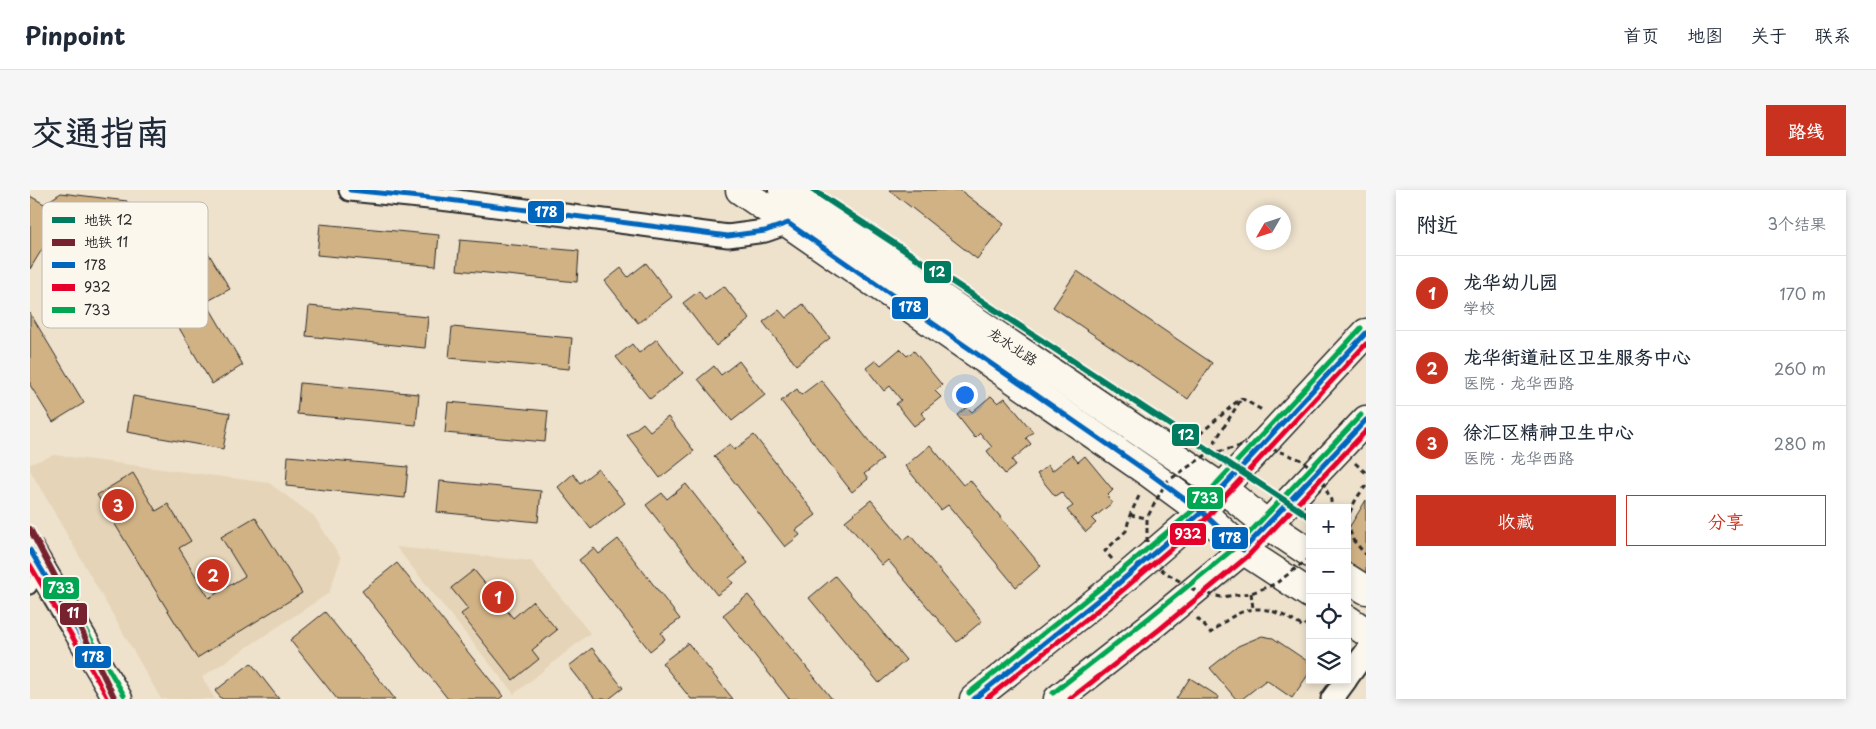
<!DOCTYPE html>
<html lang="zh">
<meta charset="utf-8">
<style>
body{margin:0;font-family:"Playpen Sans","LXGW WenKai TC",sans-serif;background:#f6f6f7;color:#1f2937}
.controls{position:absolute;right:15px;bottom:15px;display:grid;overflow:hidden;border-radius:0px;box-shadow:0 2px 8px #0003}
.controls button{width:45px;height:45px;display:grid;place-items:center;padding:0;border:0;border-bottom:1px solid #e0e1e3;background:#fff;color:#1f2937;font:25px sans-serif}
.compass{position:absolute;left:1216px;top:15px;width:45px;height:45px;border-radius:50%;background:#fff;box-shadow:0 2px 8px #0003;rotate:231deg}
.you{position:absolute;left:934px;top:204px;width:18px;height:18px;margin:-12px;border:4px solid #fff;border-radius:50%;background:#1a73e8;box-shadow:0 0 0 8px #1a73e833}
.badge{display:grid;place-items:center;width:32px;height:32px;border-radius:50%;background:#c8321e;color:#fff;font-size:16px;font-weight:700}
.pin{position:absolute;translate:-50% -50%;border:2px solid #fff;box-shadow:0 1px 5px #0006}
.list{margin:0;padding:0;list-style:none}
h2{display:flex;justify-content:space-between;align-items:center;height:65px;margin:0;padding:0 20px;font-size:21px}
h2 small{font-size:16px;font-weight:400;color:#747a83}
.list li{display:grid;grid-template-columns:32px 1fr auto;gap:15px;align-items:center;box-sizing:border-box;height:75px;padding:0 20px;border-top:1px solid #e0e1e3}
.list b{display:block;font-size:19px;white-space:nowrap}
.list p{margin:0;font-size:16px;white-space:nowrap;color:#747a83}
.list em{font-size:16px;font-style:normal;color:#747a83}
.actions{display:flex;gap:10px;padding:15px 20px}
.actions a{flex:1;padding:11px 0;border:1px solid #c8321e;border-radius:0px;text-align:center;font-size:18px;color:#c8321e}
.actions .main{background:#c8321e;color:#fff}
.icon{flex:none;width:28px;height:28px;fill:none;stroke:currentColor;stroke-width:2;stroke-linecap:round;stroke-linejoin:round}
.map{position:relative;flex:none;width:1336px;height:509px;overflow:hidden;border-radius:0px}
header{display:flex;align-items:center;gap:30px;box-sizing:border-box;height:70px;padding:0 25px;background:#fff;border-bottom:1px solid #e0e1e3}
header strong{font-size:24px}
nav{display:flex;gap:28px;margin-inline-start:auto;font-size:18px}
.intro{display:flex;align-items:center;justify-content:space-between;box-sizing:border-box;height:120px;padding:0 30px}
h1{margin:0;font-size:35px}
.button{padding:12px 22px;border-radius:0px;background:#c8321e;color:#fff;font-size:18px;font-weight:700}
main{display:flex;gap:30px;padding:0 30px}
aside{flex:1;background:#fff;border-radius:0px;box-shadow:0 2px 8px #0003}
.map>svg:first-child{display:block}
.built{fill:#e5d4b7}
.building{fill:#d1b285;stroke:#2b2b2b}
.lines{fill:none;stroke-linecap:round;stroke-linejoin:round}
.lane-casing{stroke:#2b2b2b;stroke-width:15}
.street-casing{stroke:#2b2b2b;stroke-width:25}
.secondary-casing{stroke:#2b2b2b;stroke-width:31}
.primary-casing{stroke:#2b2b2b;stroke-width:31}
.path{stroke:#2b2b2b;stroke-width:3;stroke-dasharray:5 4;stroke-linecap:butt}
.lane{stroke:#fbf7ec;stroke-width:11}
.street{stroke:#fbf7ec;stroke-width:21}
.secondary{stroke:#fbf7ec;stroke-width:28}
.primary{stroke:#fbf7ec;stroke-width:28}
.path-bridge{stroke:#2b2b2b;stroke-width:3;stroke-dasharray:5 4;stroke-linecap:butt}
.bus-1-casing{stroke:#fbf7ec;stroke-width:9}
.bus-2-casing{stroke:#fbf7ec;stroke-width:9}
.bus-3-casing{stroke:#fbf7ec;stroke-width:9}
.bus-1{stroke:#0065bd;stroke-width:5}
.bus-2{stroke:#e4002b;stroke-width:5}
.bus-3{stroke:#00a651;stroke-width:5}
.metro-1-casing{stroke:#fbf7ec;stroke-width:10}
.metro-2-casing{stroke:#fbf7ec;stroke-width:10}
.metro-1{stroke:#007b5f;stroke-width:6}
.metro-2{stroke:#76232f;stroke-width:6}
.labels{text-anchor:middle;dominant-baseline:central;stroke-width:4;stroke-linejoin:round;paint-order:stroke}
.street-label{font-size:14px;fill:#2b2b2b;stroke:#fbf7ec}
.key{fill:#fbf7ec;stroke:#bdbab2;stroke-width:1}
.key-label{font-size:14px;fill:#2b2b2b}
.line-badge{stroke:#fbf7ec;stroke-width:2}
.badge-label{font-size:14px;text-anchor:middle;font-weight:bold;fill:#fff}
</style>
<header>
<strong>Pinpoint</strong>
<nav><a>首页</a><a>地图</a><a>关于</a><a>联系</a></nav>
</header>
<div class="intro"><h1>交通指南</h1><a class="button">路线</a></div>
<main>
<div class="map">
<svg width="1336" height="509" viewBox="0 0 1336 509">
<rect width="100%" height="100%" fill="#eee2cd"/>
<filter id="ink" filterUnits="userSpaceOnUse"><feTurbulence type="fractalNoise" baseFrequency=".02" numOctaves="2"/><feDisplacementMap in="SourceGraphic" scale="10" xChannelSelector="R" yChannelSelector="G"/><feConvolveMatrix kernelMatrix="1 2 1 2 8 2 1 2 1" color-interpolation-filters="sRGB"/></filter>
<g filter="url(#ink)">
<g class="built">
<polygon points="24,265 239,293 284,326 311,368 299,403 172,487 185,509 131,509 0,280 0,274"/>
<polygon points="366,357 501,371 560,443 484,504"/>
</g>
<g class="building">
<polygon points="859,0 930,0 974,34 947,69"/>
<polygon points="31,3 97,11 94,48 28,40 22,43 0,79 0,6 14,14"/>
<polygon points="159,31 200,99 176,112 213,175 182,194 145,131 167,118 127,50"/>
<polygon points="290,34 409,45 406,76 287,65"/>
<polygon points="430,50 549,61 547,92 427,80"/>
<polygon points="616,73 642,107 608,133 575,91 591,78 598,87"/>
<polygon points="1047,81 1182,173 1158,209 1023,117"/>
<polygon points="694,96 720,129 686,156 653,113 669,101 675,110"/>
<polygon points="773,114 800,148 766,175 733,132 749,120 756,128"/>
<polygon points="279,116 398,127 395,158 276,146"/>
<polygon points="0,123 54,213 23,232 0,195"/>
<polygon points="422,137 542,148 539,179 419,168"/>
<polygon points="627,149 653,183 620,209 586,167 602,154 609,163"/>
<polygon points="870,159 877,166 884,161 912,195 905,201 911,207 891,223 895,228 884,236 866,214 871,210 860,196 854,201 836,178 846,170 851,175"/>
<polygon points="709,171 735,205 702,231 668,189 684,176 691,185"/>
<polygon points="791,190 853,269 834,284 838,289 822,302 751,211 767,199 771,205"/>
<polygon points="270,193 389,204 386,235 267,224"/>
<polygon points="103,206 200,223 193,259 97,242"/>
<polygon points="961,206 968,213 975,208 1003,242 996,248 1001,254 982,270 986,275 975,284 957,261 962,257 950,243 945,248 927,225 937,217 942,222"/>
<polygon points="418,212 518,221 515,252 415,243"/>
<polygon points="638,227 664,261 630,288 597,245 613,233 620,241"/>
<polygon points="724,245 786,325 766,340 770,345 755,357 684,266 700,254 704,260"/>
<polygon points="900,255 933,295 940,290 1011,376 986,397 918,315 911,320 875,276"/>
<polygon points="1042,265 1048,272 1055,266 1083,300 1077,306 1082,313 1062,329 1066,333 1056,342 1037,320 1043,316 1031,302 1025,306 1007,284 1018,275 1022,281"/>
<polygon points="258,266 378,277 375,308 256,296"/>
<polygon points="568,279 595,313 561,339 528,297 543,284 550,293"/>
<polygon points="103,283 126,321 138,314 161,351 149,358 179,408 215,386 191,347 225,327 272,403 167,468 67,305"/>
<polygon points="410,291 511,301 508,332 407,322"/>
<polygon points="656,294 718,373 699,388 703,393 687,405 616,315 632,303 637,309"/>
<polygon points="841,310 874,350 880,345 952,431 927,452 858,370 852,375 815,331"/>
<polygon points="1336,310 1336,390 1317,376 1317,341"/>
<polygon points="588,349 650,429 631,443 635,449 620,461 549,370 564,358 569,364"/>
<polygon points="367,373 473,506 469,509 418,509 332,401"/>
<polygon points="444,380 483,428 503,411 527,440 502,460 509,469 483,490 431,424 438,419 421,398"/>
<polygon points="805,386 876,470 849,493 779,408"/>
<polygon points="718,405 802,509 759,509 693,425"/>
<polygon points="295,422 365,509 307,509 260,450"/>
<polygon points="1232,446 1243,448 1280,473 1280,482 1262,508 1236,490 1212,509 1206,509 1180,478 1208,456"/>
<polygon points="658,453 703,509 661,509 632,473"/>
<polygon points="562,458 593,498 579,509 565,509 539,476"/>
<polygon points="221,473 249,509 192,509 185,501"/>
<polygon points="1160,488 1189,507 1188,509 1146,509"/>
</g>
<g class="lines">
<defs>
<polyline id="lane" points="0,398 11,380"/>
<g id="street">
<polyline points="320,0 419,10 698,46 735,41 758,33 765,23"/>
<polyline points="1317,488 1336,462"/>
<polyline points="1302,509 1316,490"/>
</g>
<g id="secondary">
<polyline points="710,0 1119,283 1172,322"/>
<polyline points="753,0 1192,298"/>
<polyline points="0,360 88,509"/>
</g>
<g id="primary">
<polyline points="1192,298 1238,335 1280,363"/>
<polyline points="1172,322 1213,360 1280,404"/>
<polyline points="1317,388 1336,400"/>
<polyline points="1317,429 1336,442"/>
<polyline points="944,509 1083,398 1172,322 1192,298 1336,143"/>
<polyline points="1028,509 1125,433 1213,360 1336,230"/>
</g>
</defs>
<use href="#lane" class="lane-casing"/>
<use href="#street" class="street-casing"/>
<use href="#secondary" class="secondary-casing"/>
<use href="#primary" class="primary-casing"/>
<g class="path">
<polyline points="1211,208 1232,220"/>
<polyline points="1163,250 1211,208"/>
<polyline points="1179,261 1210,211"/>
<polyline points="1325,273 1336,283"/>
<polyline points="1100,325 1117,328"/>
<path d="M1317 331C1321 318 1326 307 1336 296"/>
<polyline points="1317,332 1323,350 1336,365"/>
<polyline points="1082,369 1075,361 1096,341 1100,325 1110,304"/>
<polyline points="1221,403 1223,418"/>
<path d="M1167 428 1181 443C1215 412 1235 412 1273 437L1280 430"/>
</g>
<use href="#lane" class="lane"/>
<use href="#street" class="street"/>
<use href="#secondary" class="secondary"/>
<use href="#primary" class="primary"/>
<polyline class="path-bridge" points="1280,368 1245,394 1221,403 1191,407 1166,401 1133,381 1117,359 1117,328 1136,292 1176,265 1215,255 1245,260 1272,270 1290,286 1301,310 1301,318"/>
<defs>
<g id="bus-1">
<polyline points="320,0 419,10 698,46 735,41 758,33 1119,283 1172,322 1213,360 1336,230"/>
<polyline points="0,360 88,509"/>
<polyline points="944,509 1083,398 1172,322 1192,298 1336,143"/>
</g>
<g id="bus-2">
<polyline points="0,375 79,509"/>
<polyline points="956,509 1088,404 1177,328 1198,303 1336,154"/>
<polyline points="1040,509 1130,439 1218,366 1336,241"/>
</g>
<g id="bus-3">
<polyline points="6,356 94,505"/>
<polyline points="939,503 1078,392 1167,317 1187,293 1331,138"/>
<polyline points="1023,503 1120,427 1208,355 1331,225"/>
</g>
</defs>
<use href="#bus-1" class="bus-1-casing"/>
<use href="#bus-2" class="bus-2-casing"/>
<use href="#bus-3" class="bus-3-casing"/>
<use href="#bus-1" class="bus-1"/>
<use href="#bus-2" class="bus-2"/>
<use href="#bus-3" class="bus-3"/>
<defs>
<polyline id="metro-1" points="783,0 1280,327"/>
<polyline id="metro-2" points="0,339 29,394 85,509"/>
</defs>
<use href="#metro-1" class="metro-1-casing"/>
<use href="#metro-2" class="metro-2-casing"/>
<use href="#metro-1" class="metro-1"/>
<use href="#metro-2" class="metro-2"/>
</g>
</g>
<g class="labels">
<g class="street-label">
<text transform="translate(983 156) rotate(34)">龙水北路</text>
</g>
</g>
<rect x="12" y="12" width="166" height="126" rx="8" class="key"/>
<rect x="22" y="27" width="23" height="6" fill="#007b5f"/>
<rect x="22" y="49" width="23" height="7" fill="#76232f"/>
<rect x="22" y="72" width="23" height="6" fill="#0065bd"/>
<rect x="22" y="94" width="23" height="7" fill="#e4002b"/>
<rect x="22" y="117" width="23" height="6" fill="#00a651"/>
<g class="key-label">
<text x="54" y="35">地铁 12</text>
<text x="54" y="57">地铁 11</text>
<text x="54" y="80">178</text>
<text x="54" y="102">932</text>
<text x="54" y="125">733</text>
</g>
<g class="line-badge">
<rect x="497" y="10" width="38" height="24" rx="5" fill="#0065bd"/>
<rect x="893" y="70" width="29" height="24" rx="5" fill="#007b5f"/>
<rect x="861" y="106" width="38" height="24" rx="5" fill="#0065bd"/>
<rect x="1141" y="233" width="29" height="24" rx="5" fill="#007b5f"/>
<rect x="1156" y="296" width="38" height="24" rx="5" fill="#00a651"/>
<rect x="1139" y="332" width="38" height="24" rx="5" fill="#e4002b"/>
<rect x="1181" y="336" width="38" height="24" rx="5" fill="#0065bd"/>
<rect x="12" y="386" width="38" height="24" rx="5" fill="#00a651"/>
<rect x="29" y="412" width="29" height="24" rx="5" fill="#76232f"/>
<rect x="44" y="455" width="38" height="24" rx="5" fill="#0065bd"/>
</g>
<g class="badge-label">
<text x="516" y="27">178</text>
<text x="907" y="87">12</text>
<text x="880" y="122">178</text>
<text x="1156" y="250">12</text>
<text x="1175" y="313">733</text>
<text x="1158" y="349">932</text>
<text x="1200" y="353">178</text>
<text x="31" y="403">733</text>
<text x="43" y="428">11</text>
<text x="63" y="472">178</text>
</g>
</svg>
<div class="controls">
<button>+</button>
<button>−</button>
<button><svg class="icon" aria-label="locate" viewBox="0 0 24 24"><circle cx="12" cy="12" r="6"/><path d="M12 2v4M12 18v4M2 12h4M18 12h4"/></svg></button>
<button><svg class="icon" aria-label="layers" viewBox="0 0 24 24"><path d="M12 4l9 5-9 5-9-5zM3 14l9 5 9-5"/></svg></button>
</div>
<svg class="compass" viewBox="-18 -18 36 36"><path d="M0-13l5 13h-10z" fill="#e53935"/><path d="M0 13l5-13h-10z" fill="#747a83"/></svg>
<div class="you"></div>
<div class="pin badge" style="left:468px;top:407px">1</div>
<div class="pin badge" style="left:183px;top:385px">2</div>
<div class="pin badge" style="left:88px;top:315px">3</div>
</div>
<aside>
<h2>附近<small>3个结果</small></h2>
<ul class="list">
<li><span class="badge">1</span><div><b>龙华幼儿园</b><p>学校</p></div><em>170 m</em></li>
<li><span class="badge">2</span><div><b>龙华街道社区卫生服务中心</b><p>医院 · 龙华西路</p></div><em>260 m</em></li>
<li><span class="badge">3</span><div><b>徐汇区精神卫生中心</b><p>医院 · 龙华西路</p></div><em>280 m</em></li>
</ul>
<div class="actions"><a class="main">收藏</a><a>分享</a></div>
</aside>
</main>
